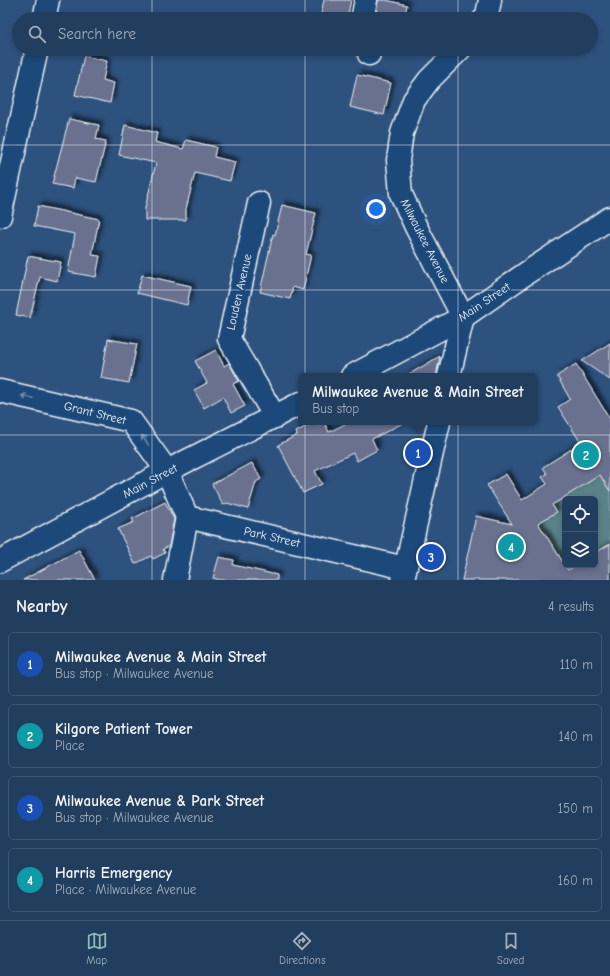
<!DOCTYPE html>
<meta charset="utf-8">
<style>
body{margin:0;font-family:"Comic Neue",sans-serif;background:#2a4564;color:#f1f3f6}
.controls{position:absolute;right:12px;bottom:12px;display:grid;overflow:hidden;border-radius:6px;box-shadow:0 2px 6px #0003}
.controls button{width:36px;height:36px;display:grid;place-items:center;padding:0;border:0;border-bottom:1px solid #3f5773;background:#223e5e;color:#f1f3f6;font:20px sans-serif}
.you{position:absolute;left:376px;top:209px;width:14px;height:14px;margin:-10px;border:3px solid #fff;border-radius:50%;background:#1a73e8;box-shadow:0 0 0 6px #1a73e833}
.badge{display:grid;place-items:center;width:26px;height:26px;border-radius:50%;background:#8bbbb9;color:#fff;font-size:13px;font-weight:700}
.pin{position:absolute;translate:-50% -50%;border:2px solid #fff;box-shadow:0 1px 4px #0006}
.popup{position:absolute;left:298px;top:373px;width:240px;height:52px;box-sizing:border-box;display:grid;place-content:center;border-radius:6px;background:#223e5e;filter:drop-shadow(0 1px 3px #0005);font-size:13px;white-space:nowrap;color:#a2aebc}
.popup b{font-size:15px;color:#f1f3f6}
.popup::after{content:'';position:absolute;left:50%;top:100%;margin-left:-8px;border:8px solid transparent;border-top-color:#223e5e}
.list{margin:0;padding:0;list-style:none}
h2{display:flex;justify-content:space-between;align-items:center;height:52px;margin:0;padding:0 16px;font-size:17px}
h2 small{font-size:13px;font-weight:400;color:#a2aebc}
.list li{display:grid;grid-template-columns:26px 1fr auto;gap:12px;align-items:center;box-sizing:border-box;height:64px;margin:0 8px 8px;padding:0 8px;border:1px solid #3f5773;border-radius:6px}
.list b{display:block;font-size:15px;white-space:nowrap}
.list p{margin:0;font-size:13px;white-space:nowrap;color:#a2aebc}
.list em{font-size:13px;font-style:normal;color:#a2aebc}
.icon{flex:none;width:22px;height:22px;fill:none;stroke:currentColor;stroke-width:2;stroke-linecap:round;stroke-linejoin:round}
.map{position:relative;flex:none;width:610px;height:580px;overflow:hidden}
.search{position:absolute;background:#223e5e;box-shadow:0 2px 6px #0003;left:12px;right:12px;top:12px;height:44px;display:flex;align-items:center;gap:10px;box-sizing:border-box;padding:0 14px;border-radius:22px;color:#a2aebc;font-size:15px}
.sheet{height:340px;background:#223e5e}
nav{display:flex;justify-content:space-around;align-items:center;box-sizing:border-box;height:56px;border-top:1px solid #3f5773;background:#223e5e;font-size:11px;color:#a2aebc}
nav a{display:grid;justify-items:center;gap:2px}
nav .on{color:#8bbbb9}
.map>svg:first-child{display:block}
.green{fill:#5a8288;stroke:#a1bac0}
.building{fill:#6a718f;stroke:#e8f1f8;filter:url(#shadow)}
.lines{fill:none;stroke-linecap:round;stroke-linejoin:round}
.minor-casing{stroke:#e8f1f8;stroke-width:25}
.minor{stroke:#1f4a7a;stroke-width:22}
.oneway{stroke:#6f8dac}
.grid{fill:none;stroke:#e8f1f8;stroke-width:1;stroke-opacity:0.55}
.labels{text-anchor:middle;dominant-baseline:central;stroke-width:3;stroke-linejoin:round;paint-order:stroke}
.street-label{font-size:12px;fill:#e8f1f8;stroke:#1f4a7a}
</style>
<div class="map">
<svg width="610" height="580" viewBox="0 0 610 580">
<defs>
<filter id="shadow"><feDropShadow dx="3.5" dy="-3.5" stdDeviation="2" flood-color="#0009"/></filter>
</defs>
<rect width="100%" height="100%" fill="#2e527e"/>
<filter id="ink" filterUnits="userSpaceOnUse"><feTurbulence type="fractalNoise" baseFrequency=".025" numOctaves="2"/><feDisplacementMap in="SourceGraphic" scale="8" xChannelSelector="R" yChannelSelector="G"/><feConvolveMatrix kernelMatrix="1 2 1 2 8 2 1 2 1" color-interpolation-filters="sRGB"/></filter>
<g filter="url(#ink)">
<polygon class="green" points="600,475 610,491 610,544 595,553 595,499 565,499 565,565 576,565 568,570 538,523 556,512 552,505"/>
<g class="building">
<polygon points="324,0 351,0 347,19 320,19"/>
<polygon points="378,0 386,0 407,5 404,19 375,19"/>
<polygon points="84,56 107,61 103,80 114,83 110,103 75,95"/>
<polygon points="357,75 391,83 384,115 350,107"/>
<polygon points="69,119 99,125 96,139 106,141 96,182 75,178 73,188 52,184"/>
<polygon points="125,125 157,133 155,142 183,149 186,140 216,147 214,157 235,162 230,181 195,173 186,209 186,220 145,220 145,208 156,163 119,155"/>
<polygon points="282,205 316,213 306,254 311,255 303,290 293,287 290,299 260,292 273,234 275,235"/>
<polygon points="38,206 99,219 92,255 100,256 96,277 68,272 75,234 34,226"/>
<polygon points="28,256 61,262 57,281 40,277 30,318 16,315"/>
<polygon points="142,275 191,286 187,305 137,293"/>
<polygon points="108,339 137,344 129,383 101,378"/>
<polygon points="610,343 610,380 582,361"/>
<polygon points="216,350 224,366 229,363 239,381 233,384 245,406 231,413 223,397 204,408 194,390 207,383 195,361"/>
<polygon points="440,356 436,376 406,376"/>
<polygon points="576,364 610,419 610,491 600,475 552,505 557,512 538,523 568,570 576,565 595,565 595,553 610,544 610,580 462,580 476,516 512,524 487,485 506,474 522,500 547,484 542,477 547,474 543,467 581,443 558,407 570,399 557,376"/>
<polygon points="314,422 317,426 324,422 329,432 349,422 405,422 372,439 377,450 357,461 353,453 315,471 322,484 303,493 278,445 297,435 296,432"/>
<polygon points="252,463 261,479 256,482 248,509 227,503 223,505 212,484"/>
<polygon points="165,502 174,519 169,546 163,549 165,553 153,559 151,556 135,564 118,529 134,522 132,519"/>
<polygon points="79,550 95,580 23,580"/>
<polygon points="219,557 234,560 233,565 277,575 277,580 220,580 213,578"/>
</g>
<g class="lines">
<defs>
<g id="minor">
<polyline points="44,19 48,0"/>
<polyline points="362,19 366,0"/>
<polyline points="484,19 487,15 490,0"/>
<polyline points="368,49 369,54"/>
<polyline points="259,203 229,339 275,417"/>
<polyline points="0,216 37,49"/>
<polyline points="352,376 463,317 528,272 610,218"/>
<polyline points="449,376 463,317 416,227 401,194 398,160 402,133 414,100 429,80 460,49"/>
<polyline points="0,391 131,421 167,471 187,517 405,568"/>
<polyline points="0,561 167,471 301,403"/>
<polyline points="175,580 187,517"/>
<polyline points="403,580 439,422"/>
</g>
</defs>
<use href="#minor" class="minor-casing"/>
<use href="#minor" class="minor"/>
</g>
<defs><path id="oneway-shaft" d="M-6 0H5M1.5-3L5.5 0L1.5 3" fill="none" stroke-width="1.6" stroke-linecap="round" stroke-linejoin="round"/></defs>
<g class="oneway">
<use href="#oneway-shaft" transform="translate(27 397) rotate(-167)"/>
<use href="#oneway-shaft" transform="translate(145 440) rotate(-126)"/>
</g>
</g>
<path class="grid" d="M152 0V19M305 0V19M458 0V19M152 49V580M305 49V580M458 49V580M0 145H610M0 290H610M0 435H610"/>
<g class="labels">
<g class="street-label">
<text transform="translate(425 241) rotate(63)">Milwaukee Avenue</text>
<text transform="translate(239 292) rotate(-77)">Louden Avenue</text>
<text transform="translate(484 302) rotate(-34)">Main Street</text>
<text transform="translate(95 413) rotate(14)">Grant Street</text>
<text transform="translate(150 481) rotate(-28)">Main Street</text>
<text transform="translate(272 537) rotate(13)">Park Street</text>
</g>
</g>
</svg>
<div class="controls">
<button><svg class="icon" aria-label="locate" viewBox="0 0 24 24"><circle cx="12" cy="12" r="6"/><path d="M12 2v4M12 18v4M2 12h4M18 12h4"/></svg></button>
<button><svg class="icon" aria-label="layers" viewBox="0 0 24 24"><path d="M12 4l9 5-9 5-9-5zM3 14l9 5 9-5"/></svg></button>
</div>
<div class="you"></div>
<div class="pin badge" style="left:418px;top:453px;background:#1a4fb4">1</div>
<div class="popup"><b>Milwaukee Avenue &amp; Main Street</b>Bus stop</div>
<div class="pin badge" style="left:586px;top:455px;background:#0f9aa8">2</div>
<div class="pin badge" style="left:431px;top:557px;background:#1a4fb4">3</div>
<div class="pin badge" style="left:511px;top:547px;background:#0f9aa8">4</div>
<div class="search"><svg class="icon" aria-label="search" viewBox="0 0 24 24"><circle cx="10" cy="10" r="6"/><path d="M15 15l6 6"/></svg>Search here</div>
</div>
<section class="sheet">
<h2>Nearby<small>4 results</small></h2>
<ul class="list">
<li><span class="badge" style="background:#1a4fb4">1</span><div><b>Milwaukee Avenue &amp; Main Street</b><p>Bus stop · Milwaukee Avenue</p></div><em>110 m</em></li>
<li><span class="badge" style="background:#0f9aa8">2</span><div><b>Kilgore Patient Tower</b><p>Place</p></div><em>140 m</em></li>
<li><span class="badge" style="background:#1a4fb4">3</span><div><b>Milwaukee Avenue &amp; Park Street</b><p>Bus stop · Milwaukee Avenue</p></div><em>150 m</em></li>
<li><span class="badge" style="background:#0f9aa8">4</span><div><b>Harris Emergency</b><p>Place · Milwaukee Avenue</p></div><em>160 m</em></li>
</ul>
</section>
<nav>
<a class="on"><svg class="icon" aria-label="map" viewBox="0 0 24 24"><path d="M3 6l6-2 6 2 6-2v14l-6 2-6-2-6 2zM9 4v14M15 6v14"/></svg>Map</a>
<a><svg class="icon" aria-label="directions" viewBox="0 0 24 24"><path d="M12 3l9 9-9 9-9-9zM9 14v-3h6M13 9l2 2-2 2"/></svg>Directions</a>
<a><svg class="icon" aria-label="saved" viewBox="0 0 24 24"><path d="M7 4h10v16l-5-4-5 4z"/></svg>Saved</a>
</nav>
